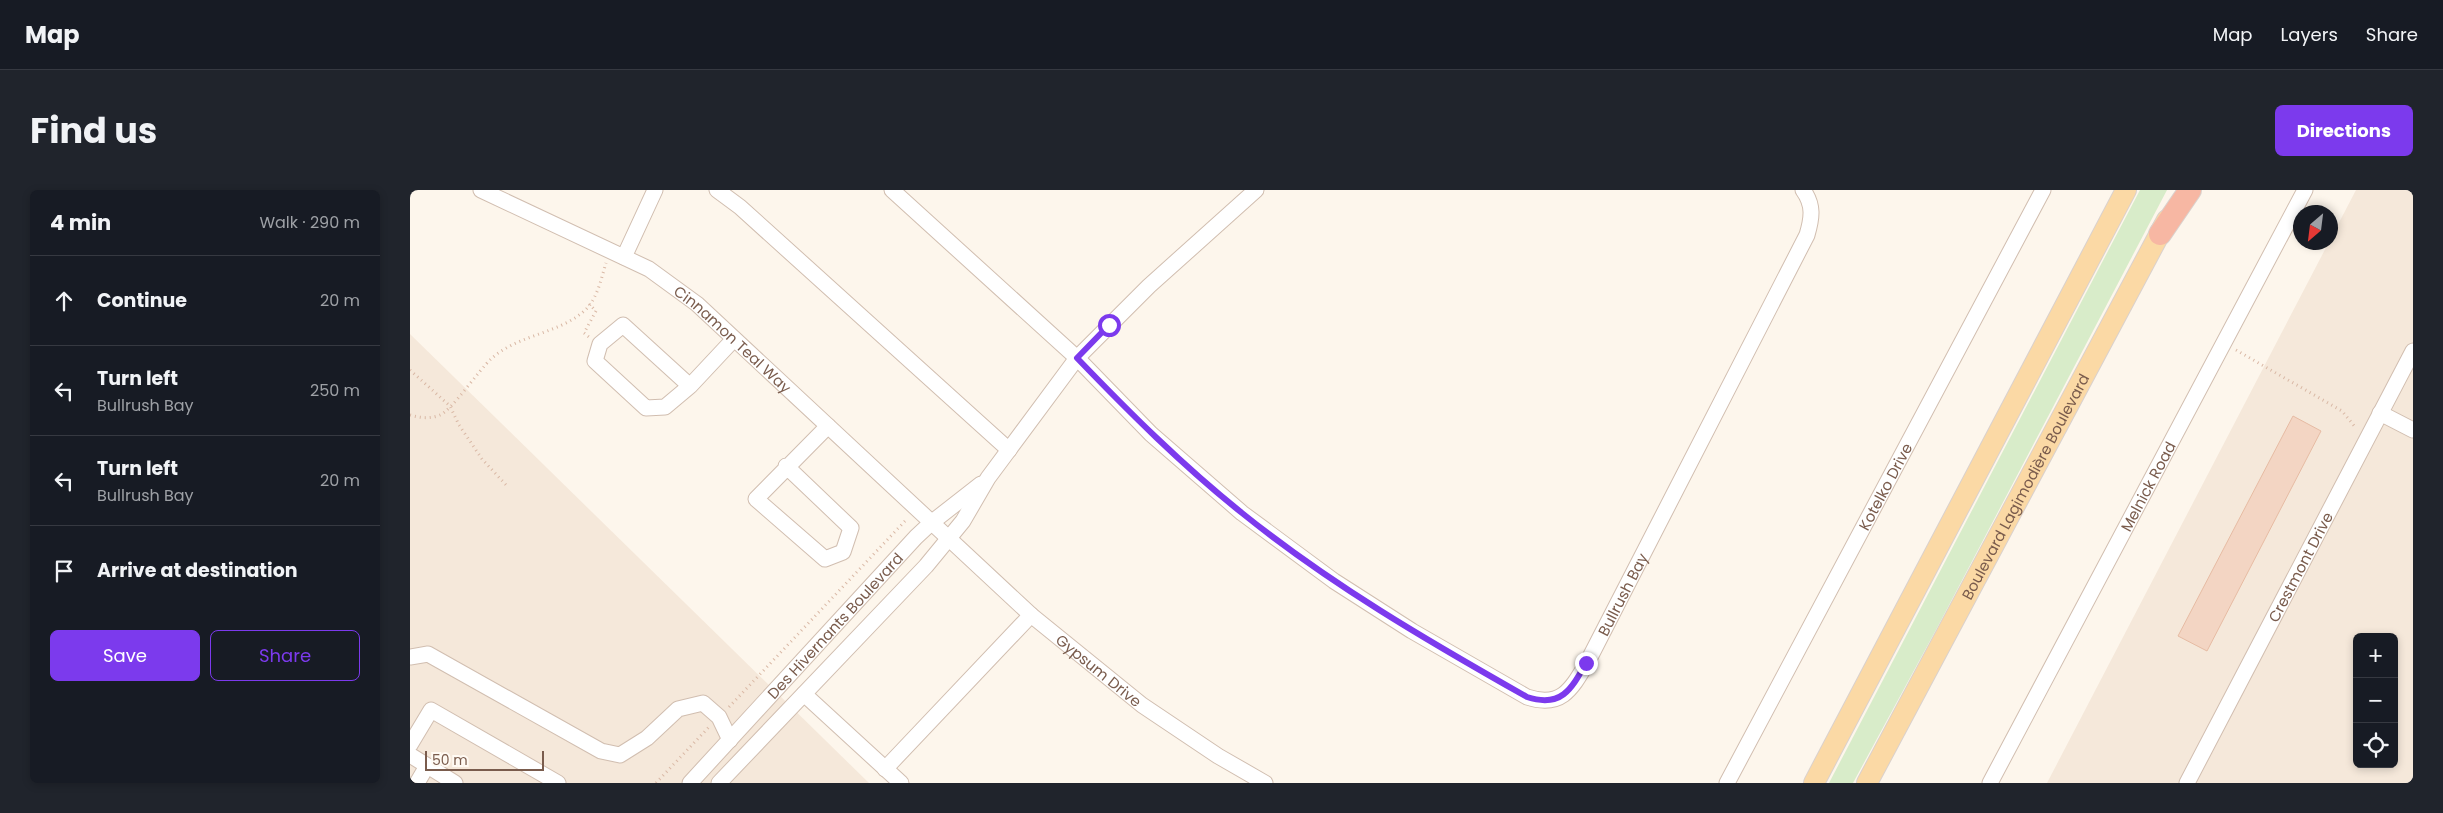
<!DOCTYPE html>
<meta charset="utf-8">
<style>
body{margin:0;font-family:Poppins,sans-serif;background:#20242c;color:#f1f3f6}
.controls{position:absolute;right:15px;bottom:15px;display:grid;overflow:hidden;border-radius:8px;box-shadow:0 2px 8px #0003}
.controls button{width:45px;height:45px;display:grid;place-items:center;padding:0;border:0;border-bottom:1px solid #363941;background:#171b24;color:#f1f3f6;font:25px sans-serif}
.compass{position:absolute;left:1883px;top:15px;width:45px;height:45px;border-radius:50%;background:#171b24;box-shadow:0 2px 8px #0003;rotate:208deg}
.scale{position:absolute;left:15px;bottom:12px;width:119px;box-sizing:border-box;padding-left:5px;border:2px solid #7a5c4d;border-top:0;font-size:14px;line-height:18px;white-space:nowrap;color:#7a5c4d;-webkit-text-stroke:4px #fffaf3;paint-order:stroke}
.stop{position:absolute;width:15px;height:15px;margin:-11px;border:4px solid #7c3aed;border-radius:50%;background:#fff}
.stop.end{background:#7c3aed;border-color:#fff;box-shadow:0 1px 5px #0008}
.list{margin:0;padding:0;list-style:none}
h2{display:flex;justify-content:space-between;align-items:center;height:65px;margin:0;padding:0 20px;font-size:21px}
h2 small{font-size:16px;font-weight:400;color:#9ea1a6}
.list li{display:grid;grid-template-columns:32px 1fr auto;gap:15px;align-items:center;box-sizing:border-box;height:90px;padding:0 20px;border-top:1px solid #363941}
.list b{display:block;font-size:19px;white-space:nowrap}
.list p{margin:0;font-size:16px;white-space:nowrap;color:#9ea1a6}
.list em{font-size:16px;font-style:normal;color:#9ea1a6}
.actions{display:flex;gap:10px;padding:15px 20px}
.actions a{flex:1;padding:11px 0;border:1px solid #7c3aed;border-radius:8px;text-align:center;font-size:18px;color:#7c3aed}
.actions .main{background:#7c3aed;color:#fff}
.icon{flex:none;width:28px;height:28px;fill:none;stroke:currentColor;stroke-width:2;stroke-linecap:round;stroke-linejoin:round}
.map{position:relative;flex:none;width:2003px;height:593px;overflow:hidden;border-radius:8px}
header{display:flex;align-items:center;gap:30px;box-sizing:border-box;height:70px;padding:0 25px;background:#171b24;border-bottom:1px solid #363941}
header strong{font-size:24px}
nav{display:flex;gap:28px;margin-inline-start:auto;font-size:18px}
.intro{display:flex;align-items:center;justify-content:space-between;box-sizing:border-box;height:120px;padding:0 30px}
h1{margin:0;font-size:35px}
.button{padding:12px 22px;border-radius:8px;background:#7c3aed;color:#fff;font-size:18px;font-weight:700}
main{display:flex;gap:30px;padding:0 30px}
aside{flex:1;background:#171b24;border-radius:8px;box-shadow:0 2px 8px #0003}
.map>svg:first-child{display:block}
.residential{fill:#f5e8da;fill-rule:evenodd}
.green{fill:#d8ecc9}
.building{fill:#f3d5c3;stroke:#e6bba3}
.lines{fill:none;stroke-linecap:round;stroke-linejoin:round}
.minor-casing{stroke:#d1beb0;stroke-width:17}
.major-casing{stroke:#dad1cd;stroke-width:22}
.highway-casing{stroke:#dad1cd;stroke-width:24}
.path{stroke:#d9b8a5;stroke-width:3;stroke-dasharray:1 4;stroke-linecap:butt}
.minor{stroke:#fff;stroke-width:15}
.major{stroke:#fbd9a5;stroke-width:20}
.highway{stroke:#f7b7a3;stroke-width:22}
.route{stroke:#7c3aed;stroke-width:6}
.labels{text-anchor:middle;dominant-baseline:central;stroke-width:5;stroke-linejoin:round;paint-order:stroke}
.street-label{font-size:15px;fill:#7a5c4d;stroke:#fffaf3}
</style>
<header>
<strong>Map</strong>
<nav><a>Map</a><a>Layers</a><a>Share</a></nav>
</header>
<div class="intro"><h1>Find us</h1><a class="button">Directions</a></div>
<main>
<aside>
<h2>4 min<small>Walk · 290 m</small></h2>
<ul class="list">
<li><svg class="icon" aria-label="ahead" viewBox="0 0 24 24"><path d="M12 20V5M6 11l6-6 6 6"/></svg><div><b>Continue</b></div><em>20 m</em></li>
<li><svg class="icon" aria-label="left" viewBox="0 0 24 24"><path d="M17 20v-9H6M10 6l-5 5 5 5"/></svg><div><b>Turn left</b><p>Bullrush Bay</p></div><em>250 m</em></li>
<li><svg class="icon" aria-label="left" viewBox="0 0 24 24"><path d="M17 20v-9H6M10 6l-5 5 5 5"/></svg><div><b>Turn left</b><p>Bullrush Bay</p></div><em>20 m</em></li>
<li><svg class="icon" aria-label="arrive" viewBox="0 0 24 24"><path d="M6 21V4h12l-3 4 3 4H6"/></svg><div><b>Arrive at destination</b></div></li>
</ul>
<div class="actions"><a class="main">Save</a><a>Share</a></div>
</aside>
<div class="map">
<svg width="2003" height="593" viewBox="0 0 2003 593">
<rect width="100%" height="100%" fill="#fdf6ec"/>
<g class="residential">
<path d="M1946 0H2003V593H1637ZM1947 447H1984V574H1947Z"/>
<polygon points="0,144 459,593 0,593"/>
</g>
<polygon class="green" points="1730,0 1757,0 1527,438 1443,593 1419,593"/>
<polygon class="building" points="1883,226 1911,241 1797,461 1768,446"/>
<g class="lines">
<defs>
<g id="minor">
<path id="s1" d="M71 0 239 79 287 114 621 425 732 515 808 566 855 593"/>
<polyline points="307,0 330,17 599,260"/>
<path id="s2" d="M482 0 667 168 741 244 832 323 924 391 1002 441 1117 507C1151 518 1161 500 1177 473L1397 45C1402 28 1404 15 1393 0"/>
<polyline points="214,67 245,0"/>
<polyline points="280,196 213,135 190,154 185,171 236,218 255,217 280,196 324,149"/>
<polyline points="1970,223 2003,240"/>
<polyline points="376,276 441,338 433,362 415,369 346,309 418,236"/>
<polyline points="0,467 18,464 191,561 210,565 237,548 268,519 293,513 309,527 320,550"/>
<polyline points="394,504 491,593"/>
<polyline points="0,555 21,520 148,593"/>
<polyline points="0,565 45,593"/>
<polyline points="475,579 621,425"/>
<polyline points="7,593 17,576"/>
<path id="s3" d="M280 593 506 347 521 333 571 294"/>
<polyline points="309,593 516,376 553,331 578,288 667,168 739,96 846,0"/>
<path id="s4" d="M1317 593 1633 0"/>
<path id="s5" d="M1580 593 1895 0"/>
<path id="s6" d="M1777 593 2003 161"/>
</g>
<g id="major">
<polyline points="1404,593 1716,0"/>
<path id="s7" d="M1457 593 1757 30"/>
</g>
<polyline id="highway" points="1750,44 1780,0"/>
</defs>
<use href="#minor" class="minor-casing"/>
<use href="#major" class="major-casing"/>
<use href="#highway" class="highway-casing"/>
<g class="path">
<polyline points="179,114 186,121 174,143 179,147"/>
<polyline points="1826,160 1932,221 1946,238"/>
<polyline points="0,180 40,216 49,235 72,269 97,296"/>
<path d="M0 225C10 228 20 229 30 225 42 220 69 180 81 169 107 145 147 144 173 122 187 111 191 89 196 73"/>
<polyline points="319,517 497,329"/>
<polyline points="246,593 299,537"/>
</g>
<use href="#minor" class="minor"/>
<use href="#major" class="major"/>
<use href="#highway" class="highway"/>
</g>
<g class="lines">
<path class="route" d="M699 135 667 168C719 222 772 275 832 323 920 394 1018 451 1117 507 1151 518 1161 500 1176 473"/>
</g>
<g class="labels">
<g class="street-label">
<text stroke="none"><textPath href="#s1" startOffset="295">Cinnamon Teal Way</textPath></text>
<text stroke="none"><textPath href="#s4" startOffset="336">Kotelko Drive</textPath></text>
<text stroke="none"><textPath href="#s5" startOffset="336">Melnick Road</textPath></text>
<text stroke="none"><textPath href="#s7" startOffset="336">Boulevard Lagimodière Boulevard</textPath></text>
<text stroke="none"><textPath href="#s6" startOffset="244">Crestmont Drive</textPath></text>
<text stroke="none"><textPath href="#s2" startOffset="971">Bullrush Bay</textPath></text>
<text stroke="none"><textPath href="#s3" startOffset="214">Des Hivernants Boulevard</textPath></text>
<text stroke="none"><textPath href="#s1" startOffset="789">Gypsum Drive</textPath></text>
</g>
</g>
</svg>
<div class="controls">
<button>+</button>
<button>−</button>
<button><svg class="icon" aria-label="locate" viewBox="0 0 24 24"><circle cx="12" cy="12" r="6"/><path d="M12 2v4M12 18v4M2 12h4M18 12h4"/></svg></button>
</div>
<svg class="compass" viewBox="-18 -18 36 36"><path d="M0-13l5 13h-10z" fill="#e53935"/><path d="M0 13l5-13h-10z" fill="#9ea1a6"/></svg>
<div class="scale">50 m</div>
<div class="stop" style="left:699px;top:135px"></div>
<div class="stop end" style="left:1176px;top:473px"></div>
</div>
</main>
